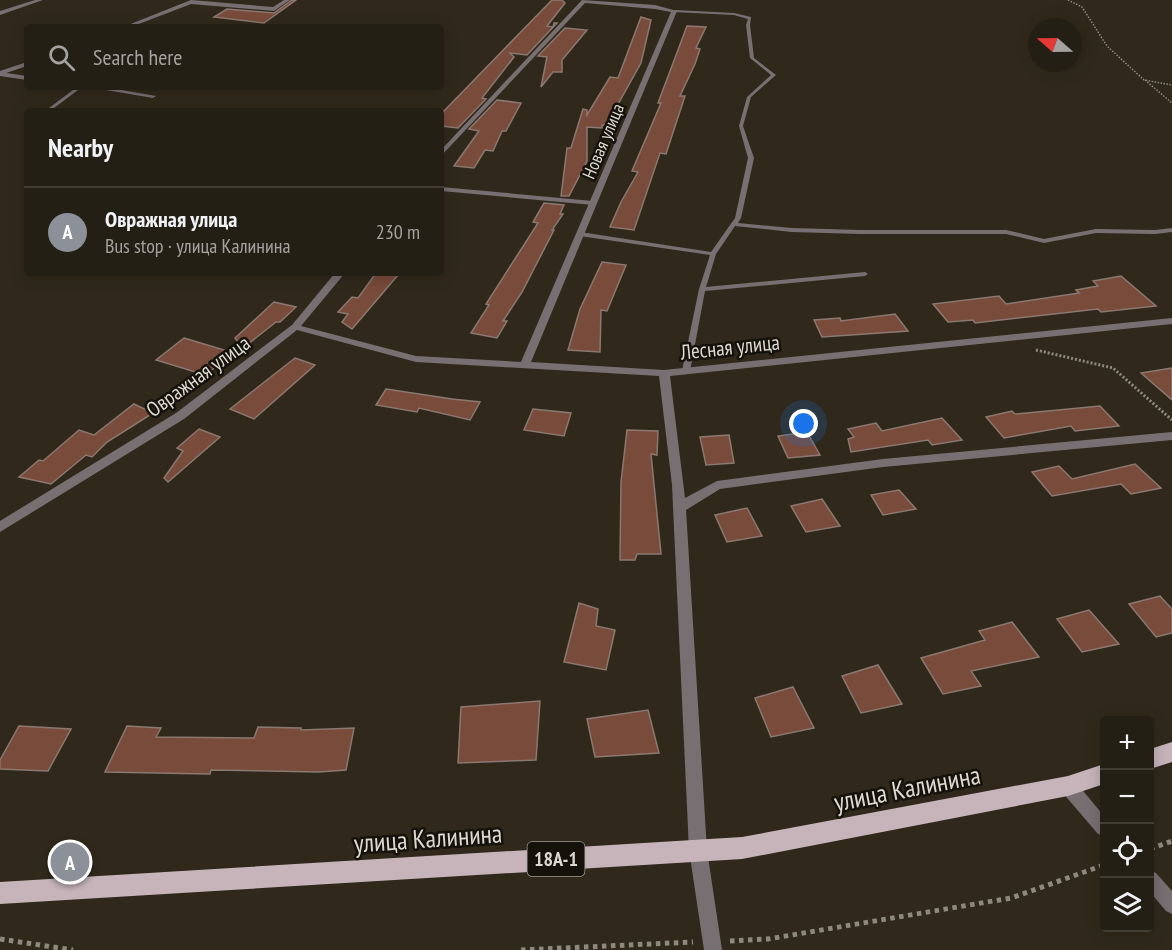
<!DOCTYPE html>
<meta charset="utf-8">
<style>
body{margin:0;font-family:"PT Sans Narrow",sans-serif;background:#302c22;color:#f1f3f6}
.controls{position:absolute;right:18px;bottom:18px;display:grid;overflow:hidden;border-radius:6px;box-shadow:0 3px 15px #0003}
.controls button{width:54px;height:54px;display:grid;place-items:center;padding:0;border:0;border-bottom:2px solid #413d34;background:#241f14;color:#f1f3f6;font:30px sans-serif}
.compass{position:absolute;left:1028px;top:18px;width:54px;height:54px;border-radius:50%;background:#241f14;box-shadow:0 3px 15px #0003;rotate:290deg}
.you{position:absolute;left:804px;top:424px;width:21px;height:21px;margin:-15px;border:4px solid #fff;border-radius:50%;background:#1a73e8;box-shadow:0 0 0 9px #1a73e833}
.badge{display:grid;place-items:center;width:39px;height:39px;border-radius:50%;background:#8c9099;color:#fff;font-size:20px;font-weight:700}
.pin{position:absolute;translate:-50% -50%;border:3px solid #fff;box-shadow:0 2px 6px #0006}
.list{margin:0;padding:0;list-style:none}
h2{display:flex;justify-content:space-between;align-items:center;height:78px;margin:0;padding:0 24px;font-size:26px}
h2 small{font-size:20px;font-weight:400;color:#a3a2a0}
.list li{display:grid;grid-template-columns:39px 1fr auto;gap:18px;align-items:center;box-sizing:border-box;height:90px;padding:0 24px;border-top:2px solid #413d34}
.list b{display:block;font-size:22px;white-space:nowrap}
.list p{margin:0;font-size:20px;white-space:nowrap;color:#a3a2a0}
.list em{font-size:20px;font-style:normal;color:#a3a2a0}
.icon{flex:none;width:33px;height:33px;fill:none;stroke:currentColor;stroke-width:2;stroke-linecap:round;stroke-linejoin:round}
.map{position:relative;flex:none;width:1172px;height:950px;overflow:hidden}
.search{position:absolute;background:#241f14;box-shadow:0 3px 15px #0003;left:24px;top:24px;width:420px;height:66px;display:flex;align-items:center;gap:15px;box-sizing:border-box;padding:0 21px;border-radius:6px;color:#a3a2a0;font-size:22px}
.panel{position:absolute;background:#241f14;box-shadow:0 3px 15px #0003;left:24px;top:108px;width:420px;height:168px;border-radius:6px}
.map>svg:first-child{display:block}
.building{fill:#794b3a;stroke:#8a7871;stroke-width:1.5}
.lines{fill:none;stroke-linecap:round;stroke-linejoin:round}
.path-far2{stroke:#8e897e;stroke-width:1.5;stroke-dasharray:1.5 1.5;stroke-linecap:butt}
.path-far1{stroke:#8e897e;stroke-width:3;stroke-dasharray:2 2;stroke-linecap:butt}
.path{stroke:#8e897e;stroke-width:5;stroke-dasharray:4.5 4.5;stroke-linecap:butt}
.service{fill:#786f72;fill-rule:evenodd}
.minor{fill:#786f72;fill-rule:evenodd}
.primary{fill:#c6b4ba;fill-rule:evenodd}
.labels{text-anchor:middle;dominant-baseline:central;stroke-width:5;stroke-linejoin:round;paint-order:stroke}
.far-street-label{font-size:18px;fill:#ddd9d0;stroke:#15120c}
.shield{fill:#15120c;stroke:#a19d95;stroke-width:1.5}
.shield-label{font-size:20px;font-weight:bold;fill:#ddd9d0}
.street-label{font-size:21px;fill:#ddd9d0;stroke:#15120c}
.near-street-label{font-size:26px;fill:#ddd9d0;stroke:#15120c}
</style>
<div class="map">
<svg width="1172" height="950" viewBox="0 0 1172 950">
<rect width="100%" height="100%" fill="#30291b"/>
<g class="building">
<polygon points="292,0 296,0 264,23 214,17 227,9 274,13"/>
<polygon points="552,0 562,0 565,3 547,26 553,27 554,23 557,23 527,55 510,53 514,57 482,98 486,99 458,128 441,126 441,114"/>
<polygon points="641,17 651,20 641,63 617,106 615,106 609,125 602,125 602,128 587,127 587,161 569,196 561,196 567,148 571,148 583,109 587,110 587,115 610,77 618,78"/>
<polygon points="687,26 706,27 696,48 700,49 695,64 680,96 685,96 666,154 660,153 634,230 610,227 621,202 638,172 632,171 661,103 658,103"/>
<polygon points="565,28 587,30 562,60 562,72 553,72 541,87 547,57 538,56"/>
<polygon points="497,100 521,103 506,131 502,131 493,151 485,150 474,168 454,166 479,131 469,129"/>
<polygon points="544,203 564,205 560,214 563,214 552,230 554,230 522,292 503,321 507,321 497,338 471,333 489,305 486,304 538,223 533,222"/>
<polygon points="602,262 626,265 607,311 601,310 600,352 568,350 580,309"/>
<polygon points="376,273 398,275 352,329 342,322 348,314 338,312 352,297 358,298"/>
<polygon points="1121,276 1156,306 1101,312 1098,309 975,323 973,320 948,322 933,304 999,296 1006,304 1079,293 1076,290 1098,286 1093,281"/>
<polygon points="274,302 296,307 280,322 276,322 243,348 235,338"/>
<polygon points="895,314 908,331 822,337 814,320 840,318 841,321"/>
<polygon points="184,338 234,353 205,375 156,360"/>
<polygon points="295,358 315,365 254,419 230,409"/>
<polygon points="1172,368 1172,400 1141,373"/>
<polygon points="386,389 452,399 480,402 470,420 419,408 417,412 376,405"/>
<polygon points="134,404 153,413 107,442 92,457 86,455 51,484 19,477 39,460 43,461 79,430 94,435"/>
<polygon points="1100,406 1119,426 1075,431 1071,426 1004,438 986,417 1012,411 1015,414"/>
<polygon points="533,409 571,413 564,436 524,430"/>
<polygon points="942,418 962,440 932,445 928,440 851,452 848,439 854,437 848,429 876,423 882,431"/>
<polygon points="199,429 220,437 168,482 164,478 183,451 177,448"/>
<polygon points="627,430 658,431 657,455 651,454 661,554 637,554 635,560 620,560 621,482"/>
<polygon points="807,432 820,455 788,458 778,436"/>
<polygon points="729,435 734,463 706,465 700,437"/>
<polygon points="1135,464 1161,488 1131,494 1121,484 1052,496 1032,472 1059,466 1072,479"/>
<polygon points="899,490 916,509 883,515 871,495"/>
<polygon points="822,499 840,526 806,532 791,506"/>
<polygon points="747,508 762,536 727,542 715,515"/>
<polygon points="1160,596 1172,609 1172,633 1156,637 1129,604"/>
<polygon points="579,603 598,609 596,626 615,630 606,670 564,662"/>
<polygon points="1089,610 1119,644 1082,652 1057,619"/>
<polygon points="1012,622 1039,657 971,671 981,686 943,694 921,658 985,640 979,631"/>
<polygon points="878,665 902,704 861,713 842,676"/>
<polygon points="793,687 814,728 771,737 755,698"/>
<polygon points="540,701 536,760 458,763 461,707"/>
<polygon points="648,710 659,753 595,757 587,719"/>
<polygon points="19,726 71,729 48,771 0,769 0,760"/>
<polygon points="127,726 161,728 156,737 254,738 258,727 301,728 301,730 354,728 346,770 319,772 211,770 210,774 105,772"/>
</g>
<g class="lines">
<g class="path-far2">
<polyline points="1068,0 1082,7 1107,46 1144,80 1172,85"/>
<polyline points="1145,80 1172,103"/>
</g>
<polyline class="path-far1" points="1036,350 1113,368 1172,420"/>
<g class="path">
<polyline points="1150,849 1172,841"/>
<polyline points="0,939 73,950"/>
<polyline points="730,941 768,939 1011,898 1104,865"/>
<polyline points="521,950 693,942"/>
</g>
<g class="service">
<polygon points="674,10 734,13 751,17 750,25 754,58 776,75 751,97 743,126 754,158 741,218 738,223 792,228 860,230 1006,230 1044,239 1096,229 1155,230 1172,228 1172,232 1155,234 1096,233 1044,243 1006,234 860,234 792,232 735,226 716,254 706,287 865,272 868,274 865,276 705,291 690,371 689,373 683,373 682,371 699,289 710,255 580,236 577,234 580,232 711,252 735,218 748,158 739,126 747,97 771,75 750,58 746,25 748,19 734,15 673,12"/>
<polygon points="77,87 82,87 50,111 45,111"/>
<polygon points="441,187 593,201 596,203 593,205 441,191"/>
</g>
<g class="minor">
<polygon points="35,0 43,0 0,15 0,11"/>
<polygon points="191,0 273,7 284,0 290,0 274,11 191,4 131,27 123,27"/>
<polygon points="582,0 655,5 677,11 531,362 664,370 1172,318 1172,324 670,376 685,498 717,481 883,459 1172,432 1172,440 883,467 720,489 686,510 707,850 722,950 704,950 689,850 672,485 659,376 416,362 297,330 184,419 0,532 0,521 176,413 292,325 335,273 345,273 301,326 416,356 521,362 671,12 655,9 585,3 441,156 441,150"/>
<polygon points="27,62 27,66 6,73 27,76 27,80 0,76 0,71"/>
<polygon points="88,87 104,87 156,96 153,98"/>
<polygon points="1068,778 1074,780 1104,816 1104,836 1098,834 1062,792 1060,786 1062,780"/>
<polygon points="1150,870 1156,873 1172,891 1172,914 1166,911 1150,892"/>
</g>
<g class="primary">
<polygon points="1172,742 1172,762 1150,769 1150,749"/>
<polygon points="1104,764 1104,784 1068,796 742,859 0,904 0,882 742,837 1068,776"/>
</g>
</g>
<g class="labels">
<g class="far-street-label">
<text transform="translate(603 141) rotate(-67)">Новая улица</text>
</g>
<rect class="shield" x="527.5" y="842" width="57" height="34" rx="4.5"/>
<g class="shield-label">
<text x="556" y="859">18А-1</text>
</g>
<g class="street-label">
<text transform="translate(730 347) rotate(-6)">Лесная улица</text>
<text transform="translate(198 376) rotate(-36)">Овражная улица</text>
</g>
<g class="near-street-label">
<text transform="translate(907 788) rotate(-11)">улица Калинина</text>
<text transform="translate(428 838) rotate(-4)">улица Калинина</text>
</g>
</g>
</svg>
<div class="controls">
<button>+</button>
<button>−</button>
<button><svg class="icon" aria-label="locate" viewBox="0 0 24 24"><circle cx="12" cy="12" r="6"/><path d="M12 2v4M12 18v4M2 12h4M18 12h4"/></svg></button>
<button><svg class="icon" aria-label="layers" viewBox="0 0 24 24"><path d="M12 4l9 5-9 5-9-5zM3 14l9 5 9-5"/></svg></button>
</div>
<svg class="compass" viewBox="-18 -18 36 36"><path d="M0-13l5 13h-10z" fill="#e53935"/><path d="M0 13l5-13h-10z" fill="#a3a2a0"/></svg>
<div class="you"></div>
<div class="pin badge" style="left:70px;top:862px">A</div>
<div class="search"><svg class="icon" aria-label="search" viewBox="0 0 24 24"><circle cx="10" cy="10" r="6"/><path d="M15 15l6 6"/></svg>Search here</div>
<section class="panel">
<h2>Nearby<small></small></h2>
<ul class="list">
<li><span class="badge">A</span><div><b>Овражная улица</b><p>Bus stop · улица Калинина</p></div><em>230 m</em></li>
</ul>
</section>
</div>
